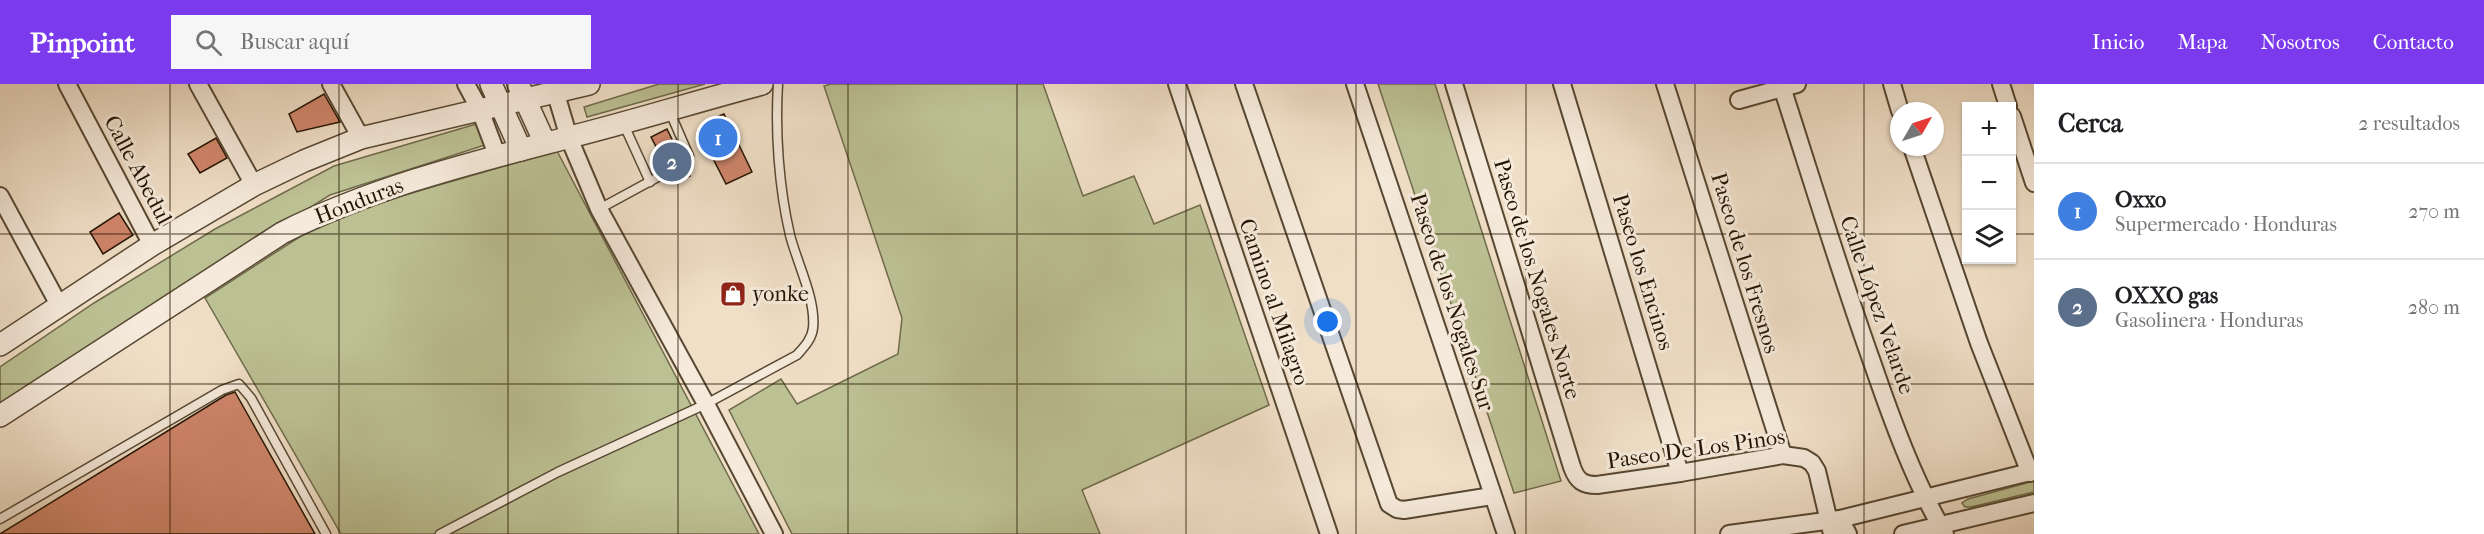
<!DOCTYPE html>
<html lang="es">
<meta charset="utf-8">
<style>
body{margin:0;font-family:"IM FELL French Canon",serif;background:#f6f6f6;color:#202124}
.controls{position:absolute;right:18px;top:18px;display:grid;overflow:hidden;border-radius:0px;box-shadow:0 2px 4px #0004}
.controls button{width:54px;height:54px;display:grid;place-items:center;padding:0;border:0;border-bottom:2px solid #e0e0e0;background:#fff;color:#202124;font:30px sans-serif}
.compass{position:absolute;left:1890px;top:18px;width:54px;height:54px;border-radius:50%;background:#fff;box-shadow:0 2px 4px #0004;rotate:51deg}
.you{position:absolute;left:1328px;top:238px;width:21px;height:21px;margin:-15px;border:4px solid #fff;border-radius:50%;background:#1a73e8;box-shadow:0 0 0 9px #1a73e833}
.badge{display:grid;place-items:center;width:39px;height:39px;border-radius:50%;background:#7c3aed;color:#fff;font-size:20px;font-weight:700}
.pin{position:absolute;translate:-50% -50%;border:3px solid #fff;box-shadow:0 2px 6px #0006}
.list{margin:0;padding:0;list-style:none}
h2{display:flex;justify-content:space-between;align-items:center;height:78px;margin:0;padding:0 24px;font-size:26px}
h2 small{font-size:20px;font-weight:400;color:#757577}
.list li{display:grid;grid-template-columns:39px 1fr auto;gap:18px;align-items:center;box-sizing:border-box;height:96px;padding:0 24px;border-top:2px solid #e0e0e0}
.list b{display:block;font-size:22px;white-space:nowrap}
.list p{margin:0;font-size:20px;white-space:nowrap;color:#757577}
.list em{font-size:20px;font-style:normal;color:#757577}
.icon{flex:none;width:33px;height:33px;fill:none;stroke:currentColor;stroke-width:2;stroke-linecap:round;stroke-linejoin:round}
.map{position:relative;flex:none;width:2034px;height:450px;overflow:hidden}
header{display:flex;align-items:center;gap:36px;box-sizing:border-box;height:84px;padding:0 30px;background:#7c3aed;color:#fff}
header strong{font-size:28px}
nav{display:flex;gap:33px;margin-inline-start:auto;font-size:21px}
.search{width:420px;height:54px;background:#f6f6f6;display:flex;align-items:center;gap:15px;box-sizing:border-box;padding:0 21px;border-radius:0px;color:#757577;font-size:22px}
main{display:flex}
aside{flex:1;background:#fff}
.map>svg:first-child{display:block}
.green{fill:#bcc194;stroke:#706b4b;stroke-width:1.5}
.building{fill:#d0866c;stroke:#241502;stroke-width:1.5}
.lines{fill:none;stroke-linecap:round;stroke-linejoin:round}
.service-casing{stroke:#574833;stroke-width:11}
.minor-casing{stroke:#574833;stroke-width:20}
.tertiary-casing{stroke:#574833;stroke-width:24}
.service{stroke:#f5eadb;stroke-width:8}
.minor{stroke:#f5eadb;stroke-width:16}
.tertiary{stroke:#f5eadb;stroke-width:21}
.grid{fill:none;stroke:#241502;stroke-width:1.5;stroke-opacity:0.55}
.labels{text-anchor:middle;dominant-baseline:central;stroke-width:6;stroke-linejoin:round;paint-order:stroke}
.street-label{font-size:22px;fill:#241502;stroke:#f5eadb}
.poi-label{font-size:22px;fill:#241502;stroke:#f5eadb;text-anchor:start}
</style>
<header>
<strong>Pinpoint</strong>
<div class="search"><svg class="icon" aria-label="search" viewBox="0 0 24 24"><circle cx="10" cy="10" r="6"/><path d="M15 15l6 6"/></svg>Buscar aquí</div>
<nav><a>Inicio</a><a>Mapa</a><a>Nosotros</a><a>Contacto</a></nav>
</header>
<main>
<div class="map">
<svg width="2034" height="450" viewBox="0 0 2034 450">
<rect width="100%" height="100%" fill="#f0dfc7"/>
<filter id="stains"><feTurbulence type="fractalNoise" baseFrequency=".00333" numOctaves="4"/><feColorMatrix values="0 0 0 0 .2 0 0 0 0 .09 0 0 0 0 .02 0 0 0 .5 -.17"/></filter>
<radialGradient id="worn" r=".72"><stop offset=".6" stop-color="#630" stop-opacity="0"/><stop offset="1" stop-color="#630" stop-opacity=".3"/></radialGradient>
<g class="green">
<polygon points="659,0 705,0 587,33 584,23"/>
<polygon points="831,0 1043,0 1083,112 1134,92 1154,140 1200,121 1269,321 1082,406 1100,450 792,450 729,326 781,295 797,320 898,270 902,234 824,2"/>
<polygon points="1378,0 1435,0 1561,397 1514,409"/>
<polygon points="483,38 488,60 330,111 136,232 0,323 0,283 94,219 215,145 334,82"/>
<polygon points="557,67 759,450 341,450 205,214 332,132"/>
<polygon points="2034,397 2034,408 1971,423 1965,423 1962,419 1968,415"/>
</g>
<g class="building">
<polygon points="324,10 340,38 297,48 289,30"/>
<polygon points="724,30 752,88 726,100 702,53 711,35"/>
<polygon points="667,45 681,74 680,84 687,87 690,92 675,99 671,93 675,90 675,85 672,81 666,82 651,53"/>
<polygon points="216,54 227,74 200,89 188,70"/>
<polygon points="119,129 133,151 103,170 90,148"/>
<polygon points="235,308 315,450 0,450 226,311"/>
</g>
<g class="lines">
<defs>
<g id="service">
<polyline points="669,26 689,72 685,81"/>
<polyline points="624,41 650,98"/>
<polyline points="599,125 669,87"/>
<polyline points="0,435 222,306 239,300 251,314 326,450"/>
<path d="M440 450 558 388 706 320 797 271C804 263 812 255 813 244 816 215 797 179 790 151 779 104 775 48 778 0"/>
</g>
<g id="minor">
<polyline points="67,0 152,161"/>
<polyline points="198,0 254,101"/>
<polyline points="331,0 361,54"/>
<polyline points="466,0 480,26 497,71"/>
<polyline points="553,0 569,54 599,125 706,320 774,450"/>
<polyline points="1177,0 1329,450"/>
<polyline points="1244,0 1389,420 1397,425 1404,426 1492,412"/>
<polyline points="1355,0 1506,450"/>
<path d="M1454 0 1572 383C1577 397 1583 401 1597 401L1680 389 1783 371 1804 374 1812 379 1817 387 1832 450"/>
<polyline points="1562,0 1680,389"/>
<polyline points="1665,0 1783,371"/>
<path d="M1781 0C1811 93 1839 186 1872 278 1892 336 1914 397 1945 450"/>
<polyline points="1892,0 1900,27"/>
<polyline points="2001,0 2008,22"/>
<polyline points="1739,16 1797,0"/>
<polyline points="2012,32 2034,99"/>
<polyline points="1912,63 1979,259 2030,389"/>
<polyline points="0,112 59,221"/>
<polyline points="1840,435 1848,450"/>
<polyline points="1729,450 1840,435 2034,387"/>
<polyline points="1903,450 2034,419"/>
</g>
<g id="tertiary">
<polyline points="491,0 521,66"/>
<polyline points="518,0 545,59"/>
<polyline points="0,261 152,161 254,101 304,77 361,54 589,0"/>
<path d="M0 332 282 149C373 103 471 79 570 53 634 37 698 17 762 0"/>
</g>
</defs>
<use href="#service" class="service-casing"/>
<use href="#minor" class="minor-casing"/>
<use href="#tertiary" class="tertiary-casing"/>
<use href="#service" class="service"/>
<use href="#minor" class="minor"/>
<use href="#tertiary" class="tertiary"/>
</g>
<path class="grid" d="M170 0V450M339 0V450M508 0V450M678 0V450M848 0V450M1017 0V450M1186 0V450M1356 0V450M1526 0V450M1695 0V450M1864 0V450M0 150H1966M2012 150H2034M0 300H2034"/>
<defs>
<symbol id="shop-square" viewBox="-11 -11 22 22"><rect x="-9" y="-9" width="18" height="18" rx="4" fill="#8f2418" stroke="#f5eadb"/><path d="M-5-2.5h2.3a2.7 3.5 0 0 1 5.4 0H5L5.5 6h-11ZM-1.5-2.5h3a1.5 2.3 0 0 0-3 0Z" fill="#fff"/></symbol>
</defs>
<g fill-rule="evenodd">
<use href="#shop-square" x="718" y="195" width="30" height="30"/>
</g>
<g class="labels">
<g class="street-label">
<text transform="translate(138 86) rotate(62)">Calle Abedul</text>
<text transform="translate(359 117) rotate(-21)">Honduras</text>
<text transform="translate(1745 179) rotate(73)">Paseo de los Fresnos</text>
<text transform="translate(1643 188) rotate(73)">Paseo los Encinos</text>
<text transform="translate(1537 195) rotate(73)">Paseo de los Nogales Norte</text>
<text transform="translate(1274 218) rotate(71)">Camino al Milagro</text>
<text transform="translate(1452 218) rotate(72)">Paseo de los Nogales Sur</text>
<text transform="translate(1877 221) rotate(71)">Calle López Velarde</text>
<text transform="translate(1696 365) rotate(-8)">Paseo De Los Pinos</text>
</g>
<g class="poi-label">
<text x="752" y="210">yonke</text>
</g>
</g>
<rect width="100%" height="100%" filter="url(#stains)"/>
<rect width="100%" height="100%" fill="url(#worn)"/>
</svg>
<div class="controls">
<button>+</button>
<button>−</button>
<button><svg class="icon" aria-label="layers" viewBox="0 0 24 24"><path d="M12 4l9 5-9 5-9-5zM3 14l9 5 9-5"/></svg></button>
</div>
<svg class="compass" viewBox="-18 -18 36 36"><path d="M0-13l5 13h-10z" fill="#e53935"/><path d="M0 13l5-13h-10z" fill="#757577"/></svg>
<div class="you"></div>
<div class="pin badge" style="left:718px;top:54px;background:#3f7fe0">1</div>
<div class="pin badge" style="left:672px;top:78px;background:#5c6f8a">2</div>
</div>
<aside>
<h2>Cerca<small>2 resultados</small></h2>
<ul class="list">
<li><span class="badge" style="background:#3f7fe0">1</span><div><b>Oxxo</b><p>Supermercado · Honduras</p></div><em>270 m</em></li>
<li><span class="badge" style="background:#5c6f8a">2</span><div><b>OXXO gas</b><p>Gasolinera · Honduras</p></div><em>280 m</em></li>
</ul>
</aside>
</main>
